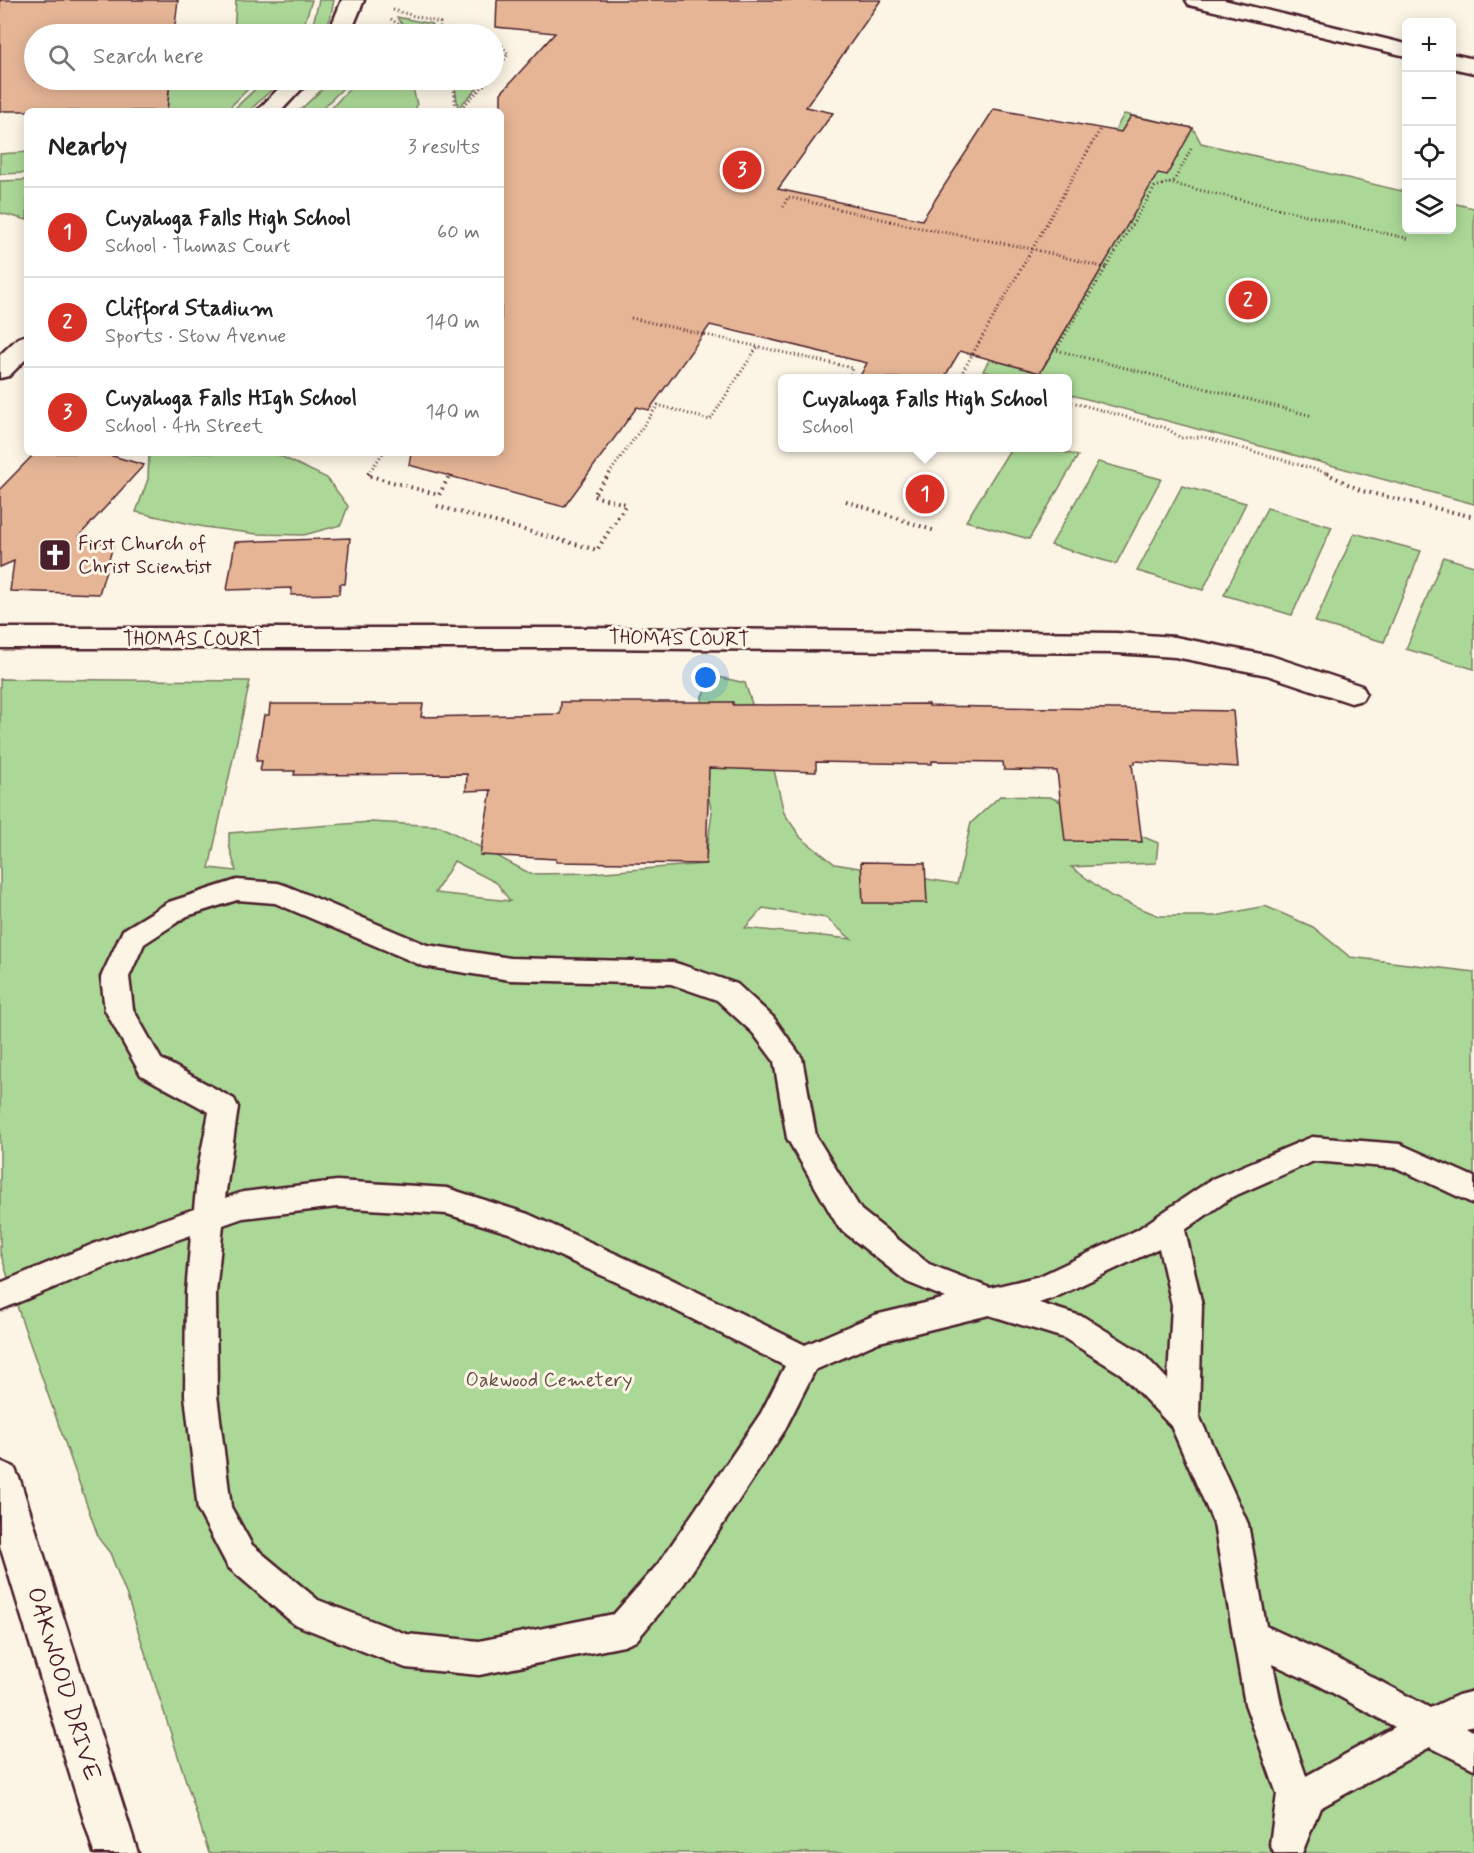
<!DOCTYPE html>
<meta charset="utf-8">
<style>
body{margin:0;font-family:Mynerve,sans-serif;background:#f2f2f2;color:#222}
.controls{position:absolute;right:18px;top:18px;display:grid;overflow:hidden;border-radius:9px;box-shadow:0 3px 15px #0003}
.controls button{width:54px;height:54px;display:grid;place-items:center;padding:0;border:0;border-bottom:2px solid #e0e0e0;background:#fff;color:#222;font:30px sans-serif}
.you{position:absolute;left:706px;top:678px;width:21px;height:21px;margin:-15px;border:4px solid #fff;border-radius:50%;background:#1a73e8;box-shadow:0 0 0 9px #1a73e833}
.badge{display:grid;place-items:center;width:39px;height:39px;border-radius:50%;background:#d93025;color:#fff;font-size:20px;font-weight:700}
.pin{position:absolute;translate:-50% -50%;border:3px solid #fff;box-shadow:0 2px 6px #0006}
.popup{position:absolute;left:778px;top:374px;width:294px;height:78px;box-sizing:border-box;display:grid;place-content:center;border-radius:9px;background:#fff;filter:drop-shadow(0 2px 4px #0005);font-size:20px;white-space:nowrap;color:#767676}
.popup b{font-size:22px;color:#222}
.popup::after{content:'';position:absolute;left:50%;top:100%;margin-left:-12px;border:12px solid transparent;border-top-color:#fff}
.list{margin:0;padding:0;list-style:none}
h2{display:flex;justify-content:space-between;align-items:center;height:78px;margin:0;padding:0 24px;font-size:26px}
h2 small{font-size:20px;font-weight:400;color:#767676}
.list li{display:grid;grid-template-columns:39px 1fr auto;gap:18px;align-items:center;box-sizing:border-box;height:90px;padding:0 24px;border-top:2px solid #e0e0e0}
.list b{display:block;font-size:22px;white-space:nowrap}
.list p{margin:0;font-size:20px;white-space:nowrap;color:#767676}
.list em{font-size:20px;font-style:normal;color:#767676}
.icon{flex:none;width:33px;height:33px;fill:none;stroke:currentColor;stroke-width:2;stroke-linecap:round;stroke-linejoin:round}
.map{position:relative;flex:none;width:1474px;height:1853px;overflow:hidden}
.search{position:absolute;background:#fff;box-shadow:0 3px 15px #0003;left:24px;top:24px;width:480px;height:66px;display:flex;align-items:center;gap:15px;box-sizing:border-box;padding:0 21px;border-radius:33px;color:#767676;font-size:22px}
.panel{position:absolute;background:#fff;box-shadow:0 3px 15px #0003;left:24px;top:108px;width:480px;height:348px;border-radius:9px}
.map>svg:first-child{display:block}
.green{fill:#abd897;stroke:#7a7c61;stroke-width:1.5;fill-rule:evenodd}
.building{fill:#e5b596;stroke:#4a1f2b;stroke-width:1.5}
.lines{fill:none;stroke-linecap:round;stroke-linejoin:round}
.service-casing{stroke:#4a1f2b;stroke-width:5}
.minor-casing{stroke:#4a1f2b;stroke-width:5}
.tertiary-casing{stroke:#4a1f2b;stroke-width:5}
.path-far1{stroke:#4a1f2b;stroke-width:3;stroke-dasharray:1 3;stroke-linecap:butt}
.path{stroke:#4a1f2b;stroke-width:4;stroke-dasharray:1.5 4.5;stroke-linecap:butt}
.service{fill:#fcf5e5;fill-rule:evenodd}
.minor{fill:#fcf5e5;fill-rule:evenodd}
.tertiary{fill:#fcf5e5;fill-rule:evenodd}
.labels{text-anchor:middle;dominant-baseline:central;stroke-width:6;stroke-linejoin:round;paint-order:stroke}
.poi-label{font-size:20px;fill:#4a1f2b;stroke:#fcf5e5;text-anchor:start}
.street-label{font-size:20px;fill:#4a1f2b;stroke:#fcf5e5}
.park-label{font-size:20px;fill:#624d46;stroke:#fcf5e5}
.near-street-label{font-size:24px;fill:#4a1f2b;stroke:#fcf5e5}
</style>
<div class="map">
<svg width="1474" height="1853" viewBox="0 0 1474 1853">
<rect width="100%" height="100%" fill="#fcf5e5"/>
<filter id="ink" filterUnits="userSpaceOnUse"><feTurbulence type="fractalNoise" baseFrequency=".0167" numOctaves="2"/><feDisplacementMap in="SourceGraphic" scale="12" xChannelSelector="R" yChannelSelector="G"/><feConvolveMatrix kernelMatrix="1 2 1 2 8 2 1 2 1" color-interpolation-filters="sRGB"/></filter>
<g filter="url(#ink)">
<g class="green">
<polygon points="236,0 312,0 303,28 299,34 234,34"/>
<polygon points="319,0 334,0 330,19 322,34 306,34 314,20"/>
<path d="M397 17 432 24 426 34C415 35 402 27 397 17Z"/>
<polygon points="170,80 257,80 226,111 167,111"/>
<polygon points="265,80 282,80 249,111 232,111"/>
<polygon points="332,80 351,80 320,111 299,111"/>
<polygon points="357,80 411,80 417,105 415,111 329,111"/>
<polygon points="454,80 485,80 458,108"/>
<polygon points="1124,114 1193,128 1201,143 1406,192 1406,230 1452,230 1452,203 1474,208 1474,504 1068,394 1068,378 1010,378 983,371"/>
<polygon points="27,152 27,173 0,174 0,154"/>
<polygon points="27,180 27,220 0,213 0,181"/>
<polygon points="1011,448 1049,448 1078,456 1029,539 966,521"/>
<polygon points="149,453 274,453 327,478 348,506 341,525 304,535 257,534 204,527 136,512 148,479"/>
<polygon points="1098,462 1161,479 1116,564 1051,545"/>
<polygon points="1182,486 1246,503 1203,590 1137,571"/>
<polygon points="1267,508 1332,527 1292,615 1224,595"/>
<polygon points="1354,533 1421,551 1384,642 1315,622"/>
<polygon points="1443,557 1474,566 1474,669 1406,649"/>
<path d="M714 676 745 683 774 770 784 813 801 838 835 864 957 884 971 823 1000 796 1050 797 1158 843 1156 863 1071 867 1111 896 1159 916H1216L1265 906 1313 927 1350 957 1474 972V1853H209L127 1596 110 1553 99 1539 21 1318 0 1252V679L250 681 209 868 236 871 229 845V833L371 822 440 826 531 874 592 873 705 864 712 812 706 788 702 696ZM454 861 497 883 510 901 435 893ZM763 908 826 918 851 939 745 928Z"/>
</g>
<g class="building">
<polygon points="0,0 178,0 174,34 34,34 34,80 170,80 167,111 0,111"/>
<polygon points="497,0 881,0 806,107 833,113 778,189 922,220 994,109 1121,132 1131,116 1193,128 1167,175 1158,173 1040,373 960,351 944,378 859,378 867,363 710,325 649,410 637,407 564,507 409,465 411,453 501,453 501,93 555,33 496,27"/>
<polygon points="35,453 102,453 144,465 79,536 113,546 99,594 10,591 14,561 0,567 0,489"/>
<polygon points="350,538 345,584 340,584 339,594 291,595 292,588 227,590 235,542"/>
<polygon points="561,702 733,702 733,705 929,704 929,706 1233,711 1238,767 1135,761 1135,764 1132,764 1142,842 1065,841 1057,771 1004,770 1003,762 932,761 932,764 816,762 816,772 709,768 706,864 556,862 556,859 480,855 491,790 466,791 467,774 294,775 295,771 260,771 262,761 256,761 264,715 269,715 270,704 423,704 421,717 560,714"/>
<polygon points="861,862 925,863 927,903 863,903"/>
</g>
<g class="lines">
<defs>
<path id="service" d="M237 880 278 883 287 886 427 945 510 958 672 962 682 965 737 984 773 1017 802 1058 816 1136 861 1210 929 1264 990 1288 1040 1276 1137 1230 1212 1179 1312 1137 1400 1144 1474 1177V1204L1397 1168 1314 1161 1232 1197 1185 1230 1202 1305 1199 1416 1248 1524 1266 1626 1344 1662 1430 1708 1458 1695 1474 1691V1725L1466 1727 1474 1732V1769L1430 1747 1320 1808 1302 1853H1274L1270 1844 1277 1794 1245 1704 1214 1524 1171 1426 1121 1374 1064 1338 989 1315 879 1342 815 1370 783 1433 683 1585 636 1641 624 1646 479 1675 406 1668 294 1624 228 1567 198 1510 185 1395 186 1293 191 1235 118 1261 0 1310V1283L98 1242 194 1209 198 1169 209 1112 141 1075 105 1010 101 977 123 930 169 902ZM237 900 275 903 423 966 510 980 671 984 717 1000 753 1033 774 1061 787 1138 839 1228 907 1282 946 1298 875 1315 805 1345 669 1278 528 1214 447 1188 337 1181 243 1192 225 1198 238 1107 234 1099 161 1059 133 1009 129 977 144 944 187 916ZM337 1207 447 1214 509 1233 647 1296 785 1366 761 1413 659 1563 614 1614 479 1641 406 1634 318 1600 252 1545 231 1507 217 1395 216 1293 223 1225 243 1218ZM1159 1248 1172 1305 1168 1380 1143 1354 1084 1317 1039 1303 1056 1297ZM1273 1664 1320 1686 1395 1727 1306 1776 1281 1704Z"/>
<g id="minor">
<polygon points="1186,0 1224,0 1406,44 1406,56 1189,5"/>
<polygon points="1452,54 1474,59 1474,73 1452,68"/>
<polygon points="0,628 584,628 1116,633 1175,637 1271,656 1362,686 1366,693 1362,700 1351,703 1267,675 1175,657 1116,653 584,648 0,648"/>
</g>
<g id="tertiary">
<polygon points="342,0 364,0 350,34 328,34"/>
<polygon points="287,80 310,80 281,111 257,111"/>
<polygon points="27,335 27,358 9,376 0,378 0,355 18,338"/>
<polygon points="0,1461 14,1467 20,1480 138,1853 94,1853 0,1546"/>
</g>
</defs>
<use href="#service" class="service-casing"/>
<use href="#minor" class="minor-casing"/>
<use href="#tertiary" class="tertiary-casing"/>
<g class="path-far1">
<polyline points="393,10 440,23 439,32 452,34"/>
<polyline points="391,19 411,34"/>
<polyline points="494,44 502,46 508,54 494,74"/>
<polyline points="449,80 454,89 456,111"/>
<polyline points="458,111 489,80"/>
<polyline points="1191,149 1174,181 1155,187 1056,350 1313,416"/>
<polyline points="1169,183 1410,239"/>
<polyline points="783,207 788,197 911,226 1033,249 1106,268"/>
<polyline points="631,318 852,368 849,378"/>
<polyline points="962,373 982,378"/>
<polyline points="959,378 1101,128"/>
<polyline points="1068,401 1166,428 1181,438 1204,437 1331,474"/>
<polyline points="368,474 383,453"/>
<polyline points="609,474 658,405 710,420 758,346"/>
</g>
<g class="path">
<polyline points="369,473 367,475 439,495 449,476"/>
<polyline points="1326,473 1362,491 1474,517"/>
<polyline points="846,501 935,531"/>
<polyline points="437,506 597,550 626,504 593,496 610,473"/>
</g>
<use href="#service" class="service"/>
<use href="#minor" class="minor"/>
<use href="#tertiary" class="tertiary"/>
</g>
</g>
<defs>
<symbol id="church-square" viewBox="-11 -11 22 22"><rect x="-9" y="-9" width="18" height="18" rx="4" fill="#4a1f2b" stroke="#fcf5e5"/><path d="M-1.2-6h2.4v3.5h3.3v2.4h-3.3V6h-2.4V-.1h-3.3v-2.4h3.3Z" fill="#fff"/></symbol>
</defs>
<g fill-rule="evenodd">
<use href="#church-square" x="36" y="536" width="38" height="38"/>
</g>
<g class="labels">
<g class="poi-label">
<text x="78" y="544">First Church of<tspan x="78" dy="23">Christ Scientist</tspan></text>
</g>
<g class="street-label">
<text x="193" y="639">THOMAS COURT</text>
<text transform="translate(679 639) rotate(1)">THOMAS COURT</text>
</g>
<g class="park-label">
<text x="549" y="1380">Oakwood Cemetery</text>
</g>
<g class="near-street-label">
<text transform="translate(63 1684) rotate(73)">OAKWOOD DRIVE</text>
</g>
</g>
</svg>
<div class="controls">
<button>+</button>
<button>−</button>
<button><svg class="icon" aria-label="locate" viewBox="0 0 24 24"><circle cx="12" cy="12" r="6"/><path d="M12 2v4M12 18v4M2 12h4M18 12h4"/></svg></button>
<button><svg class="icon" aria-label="layers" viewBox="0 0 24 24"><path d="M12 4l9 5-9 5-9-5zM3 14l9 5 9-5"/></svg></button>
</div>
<div class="you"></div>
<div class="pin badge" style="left:925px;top:494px">1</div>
<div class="popup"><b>Cuyahoga Falls High School</b>School</div>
<div class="pin badge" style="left:1248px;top:300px">2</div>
<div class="pin badge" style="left:742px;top:170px">3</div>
<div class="search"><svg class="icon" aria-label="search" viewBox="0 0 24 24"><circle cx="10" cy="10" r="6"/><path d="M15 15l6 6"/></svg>Search here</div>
<section class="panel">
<h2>Nearby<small>3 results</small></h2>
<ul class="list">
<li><span class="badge">1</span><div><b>Cuyahoga Falls High School</b><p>School · Thomas Court</p></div><em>60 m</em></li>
<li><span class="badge">2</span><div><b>Clifford Stadium</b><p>Sports · Stow Avenue</p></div><em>140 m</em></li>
<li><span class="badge">3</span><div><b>Cuyahoga Falls HIgh School</b><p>School · 4th Street</p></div><em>140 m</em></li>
</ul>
</section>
</div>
